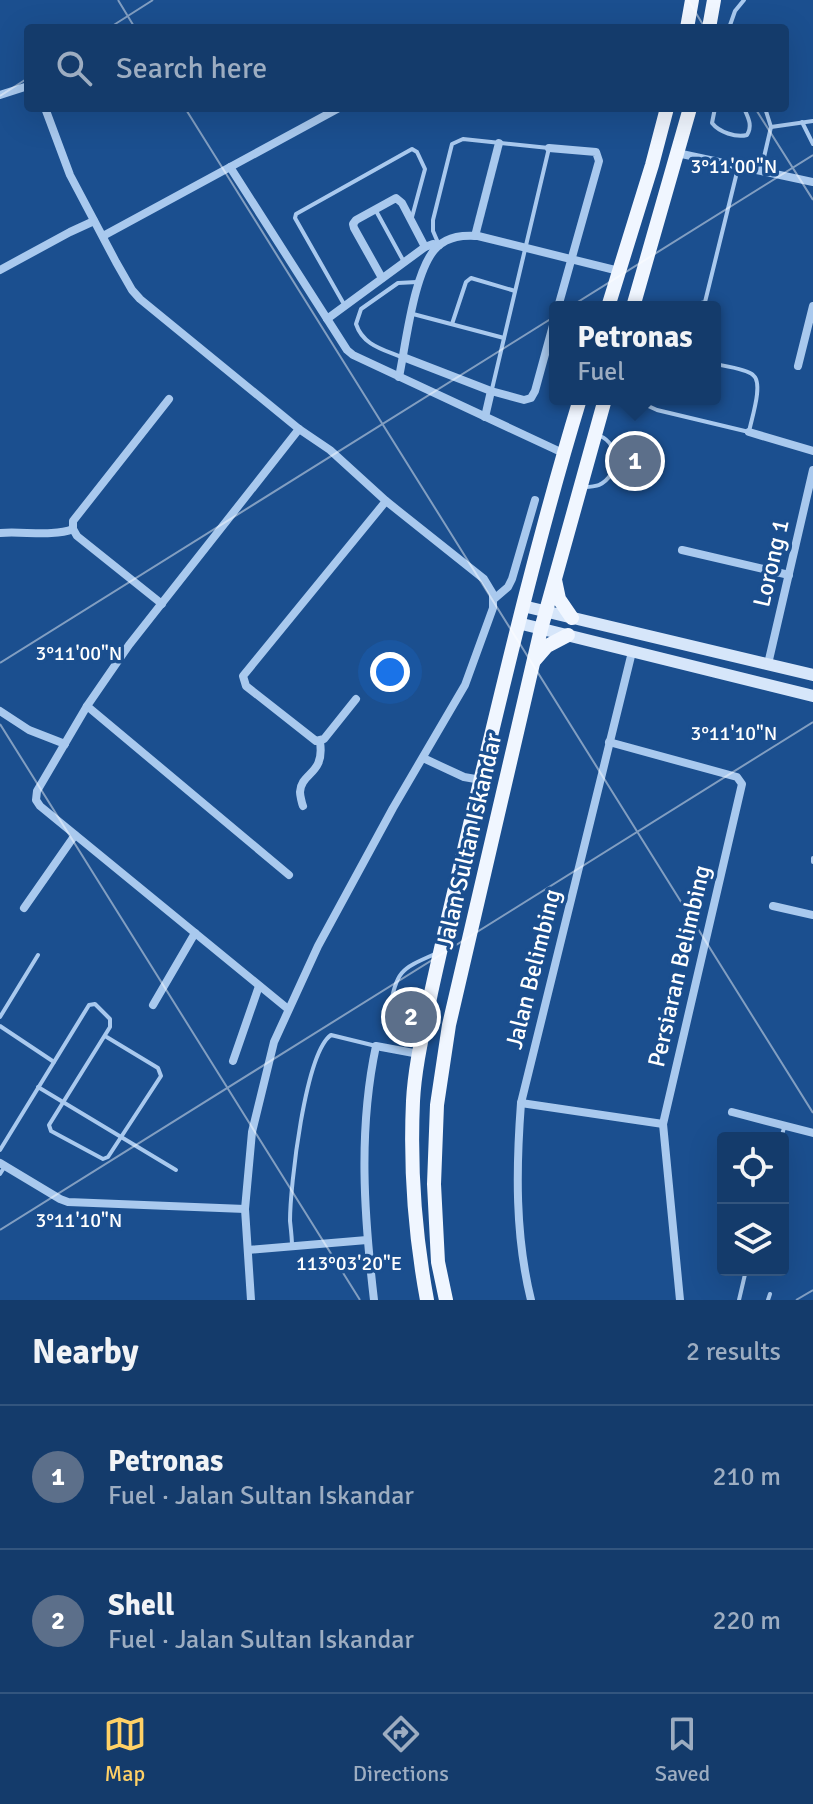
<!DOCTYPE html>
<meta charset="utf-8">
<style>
body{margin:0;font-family:Signika,sans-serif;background:#1d4271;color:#f1f3f6}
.controls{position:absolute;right:24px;bottom:24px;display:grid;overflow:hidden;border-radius:8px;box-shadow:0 8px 32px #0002}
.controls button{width:72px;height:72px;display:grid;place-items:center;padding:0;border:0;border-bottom:2px solid #33557e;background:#143b6b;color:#f1f3f6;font:40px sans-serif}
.you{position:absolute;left:390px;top:672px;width:28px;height:28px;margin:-20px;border:6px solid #fff;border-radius:50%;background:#1a73e8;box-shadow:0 0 0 12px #1a73e833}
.badge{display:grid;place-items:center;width:52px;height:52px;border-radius:50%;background:#ffd166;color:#fff;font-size:26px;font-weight:700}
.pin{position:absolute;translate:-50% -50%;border:4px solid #fff;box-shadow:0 2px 8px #0006}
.popup{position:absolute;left:549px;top:301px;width:172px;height:104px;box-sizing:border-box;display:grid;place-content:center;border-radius:8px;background:#143b6b;filter:drop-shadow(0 2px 6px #0005);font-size:26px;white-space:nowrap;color:#9dadc1}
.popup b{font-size:30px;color:#f1f3f6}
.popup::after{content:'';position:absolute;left:50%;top:100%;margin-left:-16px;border:16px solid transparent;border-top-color:#143b6b}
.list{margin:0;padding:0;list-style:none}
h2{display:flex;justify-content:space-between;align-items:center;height:104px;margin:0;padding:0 32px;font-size:34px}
h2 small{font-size:26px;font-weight:400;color:#9dadc1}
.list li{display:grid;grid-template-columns:52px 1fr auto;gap:24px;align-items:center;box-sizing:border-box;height:144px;padding:0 32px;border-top:2px solid #33557e}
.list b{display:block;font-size:30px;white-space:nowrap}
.list p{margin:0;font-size:26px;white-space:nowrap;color:#9dadc1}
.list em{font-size:26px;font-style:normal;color:#9dadc1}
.icon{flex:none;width:44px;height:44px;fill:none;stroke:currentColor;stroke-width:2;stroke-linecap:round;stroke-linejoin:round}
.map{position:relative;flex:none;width:813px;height:1300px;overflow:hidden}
.search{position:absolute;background:#143b6b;box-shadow:0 8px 32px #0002;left:24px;right:24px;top:24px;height:88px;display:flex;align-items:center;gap:20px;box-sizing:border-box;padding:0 28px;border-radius:8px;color:#9dadc1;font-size:30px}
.sheet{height:392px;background:#143b6b}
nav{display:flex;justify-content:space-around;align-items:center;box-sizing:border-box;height:112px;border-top:2px solid #33557e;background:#143b6b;font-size:22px;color:#9dadc1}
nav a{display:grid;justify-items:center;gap:4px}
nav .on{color:#ffd166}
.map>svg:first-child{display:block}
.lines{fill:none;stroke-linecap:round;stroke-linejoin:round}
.lane{stroke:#a9c9ee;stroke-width:4}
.street{stroke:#a9c9ee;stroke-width:8}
.secondary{stroke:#d6e6fa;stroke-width:12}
.primary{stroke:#f0f6ff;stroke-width:14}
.ticks{fill:none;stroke:#fff;stroke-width:2;stroke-opacity:0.45}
.labels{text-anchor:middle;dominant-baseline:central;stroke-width:7;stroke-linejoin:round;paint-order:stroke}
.street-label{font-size:24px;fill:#fff;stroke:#1b4f8f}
.ticks-label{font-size:20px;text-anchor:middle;fill:#fff;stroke:#1b4f8f;stroke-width:7;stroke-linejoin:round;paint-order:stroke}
</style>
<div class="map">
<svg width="813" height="1300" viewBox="0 0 813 1300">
<rect width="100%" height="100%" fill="#1b4f8f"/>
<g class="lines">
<g class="lane">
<polyline points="729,28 735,11 744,0"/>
<path d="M715 108 712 123C719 132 736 138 747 135 753 125 748 118 744 108"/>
<polyline points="802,122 813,144"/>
<polyline points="771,127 813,121"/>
<polyline points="761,170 771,127 765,108"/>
<polyline points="375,209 404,262"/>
<polyline points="439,245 433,231 433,220 452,144 463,139 549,148 492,389"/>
<polyline points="345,306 295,218 296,214 412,149 417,152 425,169 412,217"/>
<polyline points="686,307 705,302 738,168"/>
<polyline points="413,314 504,338"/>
<polyline points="452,324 466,282 471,278 515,291"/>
<path d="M401 357C382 349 363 345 356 324L361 309 398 283 417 282"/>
<path d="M643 399 646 405 657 410 749 432C751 420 764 383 753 375 747 369 724 366 715 364"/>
<path d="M586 487C589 487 597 486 599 485 620 475 620 444 600 436"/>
<polyline points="813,858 813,862"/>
<polyline points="0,1017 38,955"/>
<polyline points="0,1026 54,1062"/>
<path d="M420 1035 398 1020 389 1010C398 971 398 970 435 954"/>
<polyline points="38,1087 176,1170"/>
<polyline points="781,1138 784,1128"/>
<polyline points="0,1150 89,1005 95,1004 110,1019 110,1027 49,1125 51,1131 103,1159 108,1157 161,1076 158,1068 105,1036"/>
<polyline points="0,1174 5,1166"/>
<path d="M292 1246C292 1238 291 1230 290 1221 290 1187 305 1053 331 1035L376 1046"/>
<polyline points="739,1300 746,1270"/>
<polyline points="768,1300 770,1294"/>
</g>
<g class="street">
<polyline points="0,95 28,86"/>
<polyline points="45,108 70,175 116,262 132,290 140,299 299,429 330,450 386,501 484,579 493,594 493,608 465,685 393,808 318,946 274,1042 252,1132 245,1209 251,1300"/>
<polyline points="549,148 596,152 599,161 558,307"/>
<polyline points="677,153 813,182"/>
<polyline points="230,167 347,350 353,355 563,453"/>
<polyline points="103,236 339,108"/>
<polyline points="475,236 499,143"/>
<polyline points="0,270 70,232 94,221"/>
<polyline points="382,278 354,228 353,224 356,220 396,198 402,203 425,247"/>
<polyline points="327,319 425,247 433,244 439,245"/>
<polyline points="403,357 491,391 524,400 531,398 535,391 555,318"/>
<polyline points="798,366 813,306"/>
<path d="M399 377C406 344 414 269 437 247 449 236 463 235 478 236L619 271"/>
<polyline points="485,417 491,391"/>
<polyline points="749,432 813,451"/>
<path d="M0 533C23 531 53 537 73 529"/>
<polyline points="682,550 789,575"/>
<polyline points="494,599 508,587 512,579 535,500"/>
<polyline points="162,604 77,536 73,529 73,521 169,399"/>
<polyline points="768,664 813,470"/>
<polyline points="356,699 324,739 316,741 246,686 243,676 386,501"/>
<polyline points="87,706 289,875"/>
<polyline points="0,711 29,730 65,744"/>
<polyline points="609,742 737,777 742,784 663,1124 680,1300"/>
<polyline points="423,758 464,777 481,780"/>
<path d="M303 806C302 804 300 795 300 792 301 772 325 775 320 742"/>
<polyline points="773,906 813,915"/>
<polyline points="24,908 75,835"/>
<polyline points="153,1005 195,933"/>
<polyline points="288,1009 40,806 36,800 37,791 87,706 129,645 299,429"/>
<polyline points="233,1061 259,986"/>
<polyline points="521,1103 663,1124"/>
<polyline points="732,1112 813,1133"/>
<polyline points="0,1163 60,1199 68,1202 245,1209"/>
<polyline points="248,1250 367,1240"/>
<path d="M374 1300C364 1215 358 1130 376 1046L419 1054"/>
<path d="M531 1300C515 1235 516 1169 521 1103L632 652"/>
</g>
<g class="secondary">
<polyline points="523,606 813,675"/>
<polyline points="518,623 813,696"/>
</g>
<g class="primary">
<polyline points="687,28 692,0"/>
<polyline points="709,28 714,0"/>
<polyline points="608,307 652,165 667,108"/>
<polyline points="633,307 690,108"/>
<polyline points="555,580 559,599 572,618"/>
<polyline points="534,661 547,646 568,635"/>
<path d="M427 1300C415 1235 410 1167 413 1101 415 1064 424 1029 431 993 446 924 463 855 479 786 510 656 541 527 580 399"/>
<polyline points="446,1300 438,1262 434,1184 437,1105 449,1025 541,629 605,399"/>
</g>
</g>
<path class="ticks" d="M118 0 135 28M688 0 705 28M109 28 153 0M0 96 28 78M185 108 813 1113M755 108 813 200M0 663 813 155M0 724 360 1300M0 1230 813 722M796 1300 813 1290"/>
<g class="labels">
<g class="street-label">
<text transform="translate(771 563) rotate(-77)">Lorong 1</text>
<text transform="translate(469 841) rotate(-77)">Jalan Sultan Iskandar</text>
<text transform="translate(679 966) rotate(-77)">Persiaran Belimbing</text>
<text transform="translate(533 969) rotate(-76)">Jalan Belimbing</text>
</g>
</g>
<g class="ticks-label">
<text x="734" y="173">3°11'00"N</text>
<text x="79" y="660">3°11'00"N</text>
<text x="734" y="740">3°11'10"N</text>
<text x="79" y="1227">3°11'10"N</text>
<text x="349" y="1270">113°03'20"E</text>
</g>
</svg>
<div class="controls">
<button><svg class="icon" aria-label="locate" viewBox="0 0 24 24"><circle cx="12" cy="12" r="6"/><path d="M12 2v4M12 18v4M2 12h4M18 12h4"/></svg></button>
<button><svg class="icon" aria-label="layers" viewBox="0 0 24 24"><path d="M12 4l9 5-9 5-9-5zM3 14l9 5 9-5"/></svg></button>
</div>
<div class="you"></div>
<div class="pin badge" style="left:635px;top:461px;background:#5c6f8a">1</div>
<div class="popup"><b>Petronas</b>Fuel</div>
<div class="pin badge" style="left:411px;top:1017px;background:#5c6f8a">2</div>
<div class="search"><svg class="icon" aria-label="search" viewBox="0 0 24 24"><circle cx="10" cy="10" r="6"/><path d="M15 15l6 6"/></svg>Search here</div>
</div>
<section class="sheet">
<h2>Nearby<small>2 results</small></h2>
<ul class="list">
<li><span class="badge" style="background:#5c6f8a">1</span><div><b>Petronas</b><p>Fuel · Jalan Sultan Iskandar</p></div><em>210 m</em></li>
<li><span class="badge" style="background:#5c6f8a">2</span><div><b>Shell</b><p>Fuel · Jalan Sultan Iskandar</p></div><em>220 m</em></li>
</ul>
</section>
<nav>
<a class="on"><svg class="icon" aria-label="map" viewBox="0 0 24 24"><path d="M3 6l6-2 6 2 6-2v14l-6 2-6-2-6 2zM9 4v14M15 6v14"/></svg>Map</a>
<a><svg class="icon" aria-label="directions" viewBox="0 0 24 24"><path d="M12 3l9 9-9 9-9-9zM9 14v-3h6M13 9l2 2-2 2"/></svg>Directions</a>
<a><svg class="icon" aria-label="saved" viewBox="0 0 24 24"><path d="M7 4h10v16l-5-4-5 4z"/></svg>Saved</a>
</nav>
